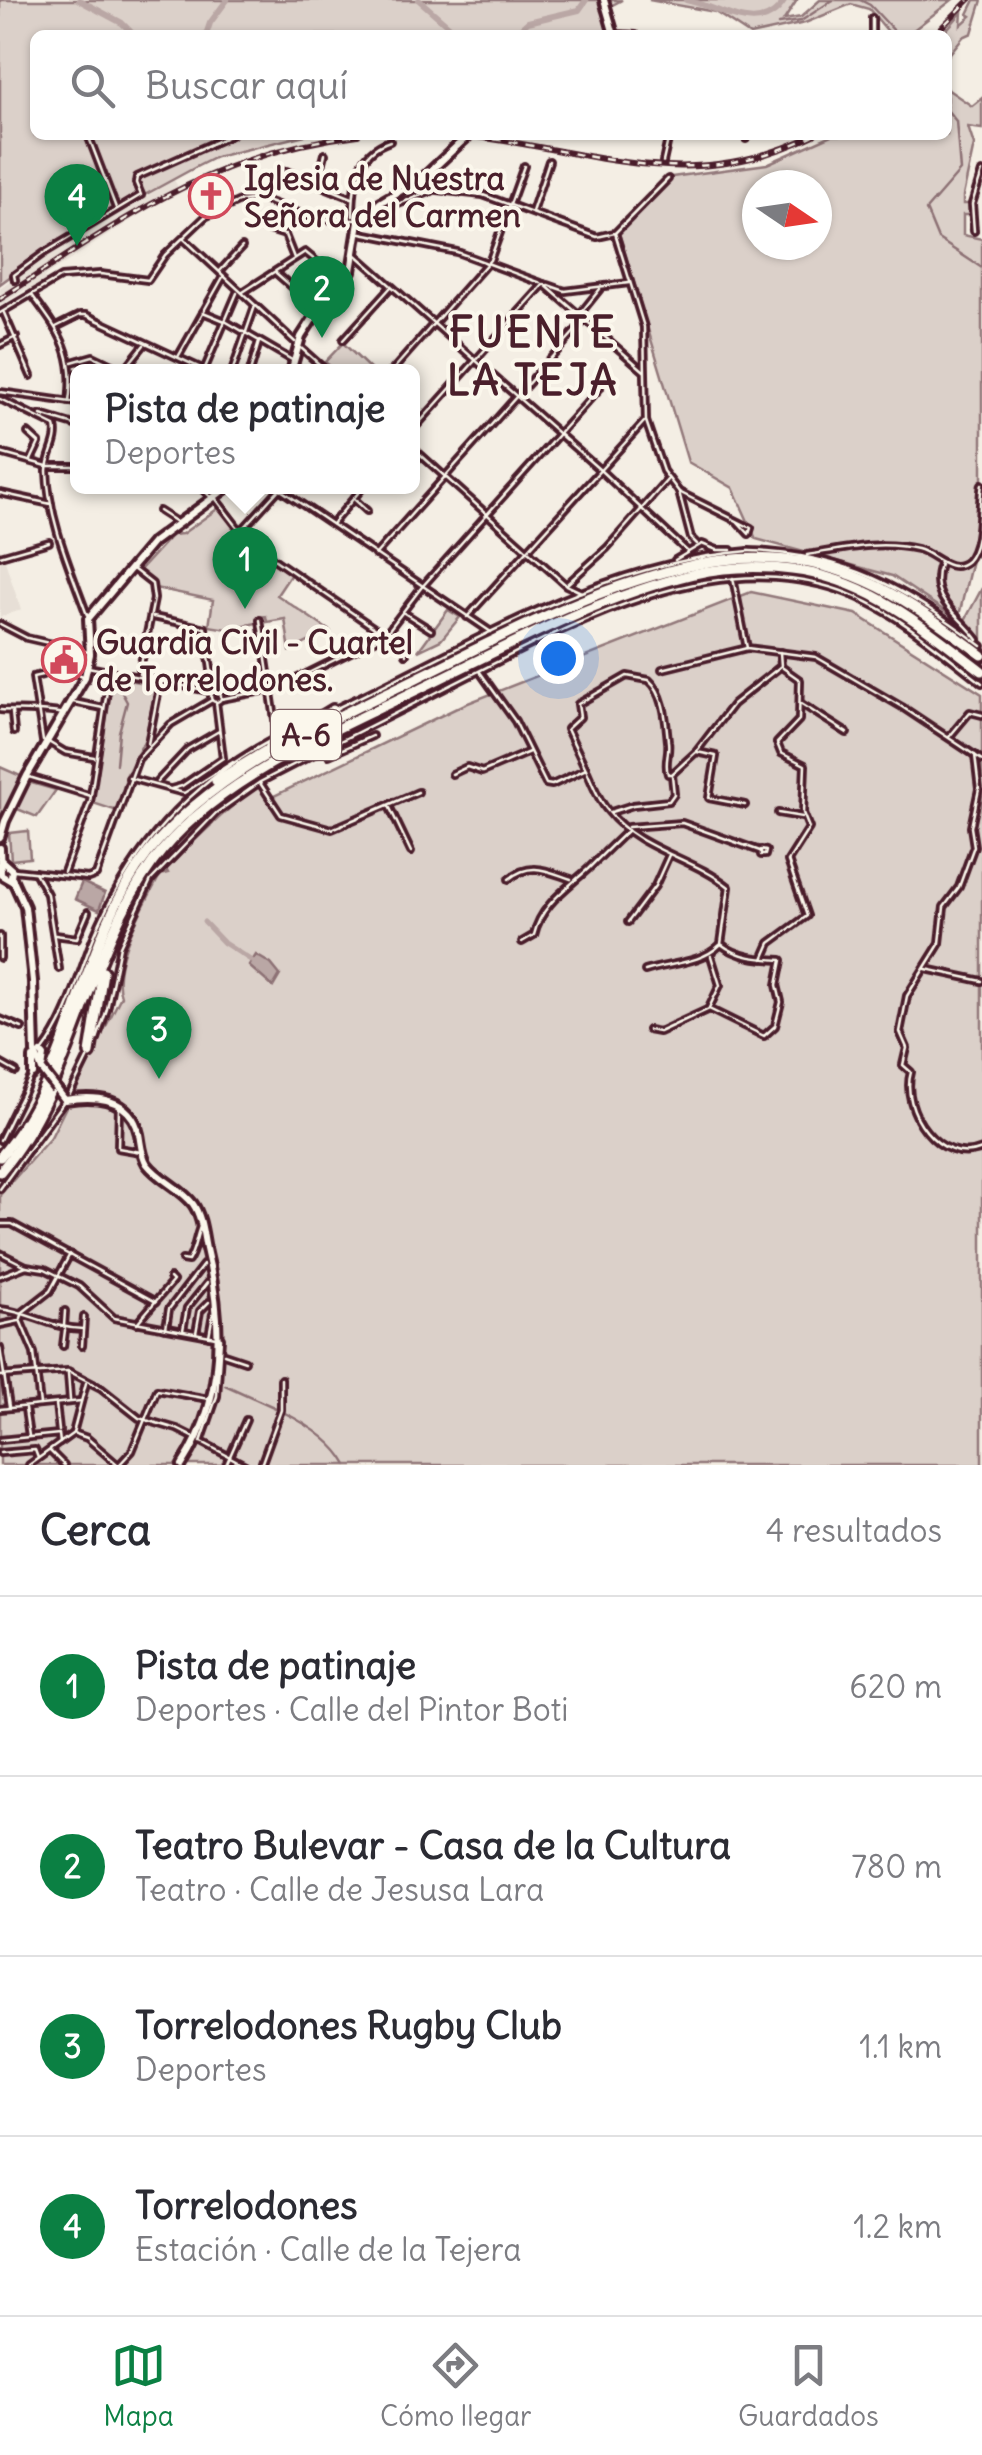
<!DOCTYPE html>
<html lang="es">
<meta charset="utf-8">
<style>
body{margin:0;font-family:Delius,sans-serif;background:#f7f7f7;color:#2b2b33}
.compass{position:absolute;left:742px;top:170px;width:90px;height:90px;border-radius:50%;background:#fff;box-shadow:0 2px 8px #0004;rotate:103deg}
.you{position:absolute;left:558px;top:658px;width:35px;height:35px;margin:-25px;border:8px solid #fff;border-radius:50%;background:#1a73e8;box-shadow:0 0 0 15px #1a73e833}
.badge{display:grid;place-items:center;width:65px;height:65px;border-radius:50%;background:#0b8043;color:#fff;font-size:32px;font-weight:700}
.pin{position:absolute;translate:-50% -82px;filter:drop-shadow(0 2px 5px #0008)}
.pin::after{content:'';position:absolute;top:52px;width:35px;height:30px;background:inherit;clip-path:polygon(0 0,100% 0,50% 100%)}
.popup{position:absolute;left:70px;top:364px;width:350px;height:130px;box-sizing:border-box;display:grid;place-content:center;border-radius:15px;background:#fff;filter:drop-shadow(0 2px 8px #0005);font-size:32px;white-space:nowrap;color:#7c7c81}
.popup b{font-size:38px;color:#2b2b33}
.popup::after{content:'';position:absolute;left:50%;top:100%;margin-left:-20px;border:20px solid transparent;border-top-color:#fff}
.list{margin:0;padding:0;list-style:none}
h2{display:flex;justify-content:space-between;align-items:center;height:130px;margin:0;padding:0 40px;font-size:42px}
h2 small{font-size:32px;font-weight:400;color:#7c7c81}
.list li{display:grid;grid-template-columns:65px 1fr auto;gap:30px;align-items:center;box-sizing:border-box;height:180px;padding:0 40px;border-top:2px solid #e1e1e2}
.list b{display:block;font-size:38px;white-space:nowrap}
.list p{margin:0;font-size:32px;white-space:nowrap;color:#7c7c81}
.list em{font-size:32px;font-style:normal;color:#7c7c81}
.icon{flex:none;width:55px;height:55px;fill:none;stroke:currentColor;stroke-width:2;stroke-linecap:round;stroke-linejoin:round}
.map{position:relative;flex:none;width:982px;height:1465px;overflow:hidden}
.search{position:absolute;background:#fff;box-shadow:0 2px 8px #0004;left:30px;right:30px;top:30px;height:110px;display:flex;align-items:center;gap:25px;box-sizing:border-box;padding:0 35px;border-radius:15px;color:#7c7c81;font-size:38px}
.sheet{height:850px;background:#fff}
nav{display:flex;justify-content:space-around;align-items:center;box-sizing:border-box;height:140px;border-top:2px solid #e1e1e2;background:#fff;font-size:28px;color:#7c7c81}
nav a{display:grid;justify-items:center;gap:5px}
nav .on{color:#0b8043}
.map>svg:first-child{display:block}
.built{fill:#e7dfd6}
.green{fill:#dbd0c9;stroke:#92787a;stroke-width:2.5;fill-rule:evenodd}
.water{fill:#baa7a5;stroke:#8d7174;stroke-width:2.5}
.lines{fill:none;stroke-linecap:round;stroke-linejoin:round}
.stream{stroke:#8d7174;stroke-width:2.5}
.canal{stroke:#baa7a5;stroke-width:5}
.river{stroke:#baa7a5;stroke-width:6}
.street-casing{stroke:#4a1f2b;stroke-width:10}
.secondary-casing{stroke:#4a1f2b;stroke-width:14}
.highway-casing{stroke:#4a1f2b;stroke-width:16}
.street{stroke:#fbf7ec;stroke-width:2.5}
.secondary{stroke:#fbf7ec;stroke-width:6}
.highway{stroke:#fbf7ec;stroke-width:9}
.rail-casing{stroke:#4a1f2b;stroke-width:6}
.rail{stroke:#fbf7ec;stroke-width:2.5;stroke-dasharray:8;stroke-linecap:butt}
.secondary-bridge-casing{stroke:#4a1f2b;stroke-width:14;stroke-linecap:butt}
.secondary-bridge{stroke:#fbf7ec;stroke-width:6}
.labels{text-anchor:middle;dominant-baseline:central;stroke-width:8;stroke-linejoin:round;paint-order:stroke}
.shield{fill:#fbf7ec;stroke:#7f6065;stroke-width:2.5}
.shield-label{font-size:30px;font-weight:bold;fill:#4a1f2b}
.poi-label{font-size:32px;font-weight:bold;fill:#4a1f2b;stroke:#fbf7ec;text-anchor:start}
.district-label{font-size:42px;font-weight:bold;letter-spacing:2.5px;fill:#4a1f2b;stroke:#fbf7ec}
</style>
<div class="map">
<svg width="982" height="1465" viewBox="0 0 982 1465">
<rect width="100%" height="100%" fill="#f4eee4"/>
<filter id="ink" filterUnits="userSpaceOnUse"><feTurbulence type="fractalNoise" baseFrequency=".01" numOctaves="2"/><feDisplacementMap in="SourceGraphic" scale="20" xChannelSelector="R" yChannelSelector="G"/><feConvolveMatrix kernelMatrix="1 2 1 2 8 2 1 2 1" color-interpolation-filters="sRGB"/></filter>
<g filter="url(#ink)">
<g class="built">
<polygon points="174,180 181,192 148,209 44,277 46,281 40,287 30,291 26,289 0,306 0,288 44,255"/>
<polygon points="0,558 4,558 21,610 0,617"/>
</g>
<g class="green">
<polygon points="0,0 622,0 601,11 619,35 35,35 35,135 305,135 216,157 196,167 53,245 0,284"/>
<polygon points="649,0 797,0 784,20 801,17 820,0 952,0 907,35 891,35 869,9 851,4 805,23 750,35 715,12"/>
<polygon points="975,0 982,0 972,33 963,37 947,57 947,35 942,35 962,12 961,25 971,16 968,14"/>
<path d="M947 89 972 106 982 98V129L968 127 974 145 963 196V204H969V215H963V235L982 239V517L958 620 892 576 756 539 733 488 688 462 619 233 672 177 767 164 832 135H947ZM757 185H817V245H757Z"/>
<polygon points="343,343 370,369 368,371 336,371 325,362"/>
<polygon points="220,507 245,542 291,574 277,595 330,631 290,651 285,619 267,622 266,616 257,617 257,623 235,627 233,630 209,626 213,600 155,588 154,582 139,571 172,535 182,534"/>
<polygon points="982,588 982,640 964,622"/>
<path d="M751 592 856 614 982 694V1465H0V1195L51 1137 121 996C109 963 145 905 160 875L168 873 165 867C198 840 223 810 259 786L268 799 463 705Z"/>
<polygon points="448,610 460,617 441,640 418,651"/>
<polygon points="113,676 156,686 145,739 127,774 117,811 93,803"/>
<polygon points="0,767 23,777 0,823"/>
<polygon points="28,782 56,790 37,817 15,808"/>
<polygon points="28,831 30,858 11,860 9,833"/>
</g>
<g class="water">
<polygon points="82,882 105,893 99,910 75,899"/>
<polygon points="256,955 271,964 280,975 273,987 249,966"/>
</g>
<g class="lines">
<g class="stream">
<polyline points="860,0 870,5 898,35"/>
<polyline points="778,24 801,21 833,0"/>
<polyline points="947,110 956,121 960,171 926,210 938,239 982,268"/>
<polyline points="113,680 116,678 134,681"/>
<polyline points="116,764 119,732 127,702 121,691"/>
<polyline points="225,1385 278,1409"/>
<path d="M283 1412C307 1424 334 1441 347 1465"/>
</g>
<polyline class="canal" points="204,922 224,943 252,961"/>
<g class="river">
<polyline points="79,0 122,23 134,35"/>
<polyline points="419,0 459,35"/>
<path d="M686 0C719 6 760 41 785 0"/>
<polyline points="206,35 210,23 227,0"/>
<polyline points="513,35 528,22 579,10 586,0"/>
</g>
<defs>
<g id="street">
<polyline points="872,18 872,35"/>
<polyline points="615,34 636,35"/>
<polyline points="88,135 116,208"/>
<polyline points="745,135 746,139"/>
<polyline points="663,162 669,135"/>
<polyline points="286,171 352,198"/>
<polyline points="318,181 325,154"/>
<polyline points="411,187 483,195 597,237 615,233 668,179"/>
<polyline points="532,212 549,161"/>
<polyline points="369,215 432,191"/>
<path d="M353 216C353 185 356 152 390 141"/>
<polyline points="263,228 285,235 294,258"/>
<polyline points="974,231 972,204 982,172"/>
<polyline points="361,233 457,252 541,283"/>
<polyline points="615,233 644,327 646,421 663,471 679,492 751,528 749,534 738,522"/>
<polyline points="184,239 295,342"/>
<polyline points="354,253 600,470 688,552"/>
<polyline points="220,271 242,247"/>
<polyline points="276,273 315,307"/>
<polyline points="15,280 14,275 44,253 141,195 136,183 137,177 231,135"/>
<polyline points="548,285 565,291 629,283"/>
<polyline points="243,292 305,252 338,279"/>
<path d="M32 295C60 333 76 353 69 402"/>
<polyline points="203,312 225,321 292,360"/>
<polyline points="0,313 61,277 100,274 148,280 165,255 205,217 240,201 261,199 315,219 356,220"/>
<polyline points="4,313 31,376"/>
<polyline points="580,314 600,289"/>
<polyline points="56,327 80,315 86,315 209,372"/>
<polyline points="343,340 391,287"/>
<polyline points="0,345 16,337"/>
<polyline points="301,348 328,372"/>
<polyline points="178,357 223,277"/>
<polyline points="72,362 93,356 124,371"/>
<polyline points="205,368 237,293"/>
<polyline points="124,370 144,345"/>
<polyline points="232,372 255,306"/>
<polyline points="250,372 259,342"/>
<polyline points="391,372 490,260 524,166"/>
<polyline points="0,392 78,403"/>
<path d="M0 399 55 426C59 442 47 455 47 471 49 521 70 568 87 615"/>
<polyline points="41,415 78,426"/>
<polyline points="412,431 544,284 644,371"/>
<polyline points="28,433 39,443 31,460"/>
<polyline points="412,447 566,585 581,592"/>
<polyline points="0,453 47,466 76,466"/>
<polyline points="199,486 212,498"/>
<polyline points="275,486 491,632"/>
<polyline points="679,492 691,538 697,544"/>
<polyline points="0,493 51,504"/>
<polyline points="216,499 249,542 405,649 406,654"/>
<polyline points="355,500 367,511"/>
<polyline points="159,511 176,522"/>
<polyline points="332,524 364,486"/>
<polyline points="242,530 282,486"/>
<path d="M749 551C847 554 906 589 982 646"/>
<polyline points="375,555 584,321"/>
<path d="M807 555C844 549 879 540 917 549 934 553 950 576 967 561 982 545 978 506 982 484"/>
<polyline points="0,556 49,542"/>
<polyline points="675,560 702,544 717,550 731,550"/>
<path d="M940 564C927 600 960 615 978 640"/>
<polyline points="133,569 152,584 154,599 139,674"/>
<polyline points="733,578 747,648 816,657 902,707 982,760"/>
<polyline points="567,584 607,548 668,479"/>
<polyline points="404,613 431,630"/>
<polyline points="153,617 205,628 214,690"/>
<polyline points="467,617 644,422"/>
<polyline points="260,620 276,726"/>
<polyline points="0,624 27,638 88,652"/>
<polyline points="88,667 214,692"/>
<polyline points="662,669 747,648"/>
<polyline points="70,671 83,676"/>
<path d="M480 672 515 721 546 784 552 785 586 769C592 782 598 800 608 811 638 850 692 857 729 887L721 944C739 958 760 959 782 960L777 985 781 1002 775 1026 764 1036 709 1009 659 1032 648 1030"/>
<polyline points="42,675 33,677 43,741"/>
<circle cx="216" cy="697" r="5"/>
<polyline points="221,699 278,688 385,635 421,588 600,388"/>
<polyline points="73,702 103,708"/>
<polyline points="800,703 847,733"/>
<path d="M337 708C468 646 602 562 749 551"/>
<path d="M0 710C16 711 51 710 63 714"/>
<polyline points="12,712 14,732"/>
<polyline points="949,737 970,712 982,715"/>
<polyline points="50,743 65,752 94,757"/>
<polyline points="148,744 160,683"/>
<polyline points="697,752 716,756 709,798 745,805"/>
<polyline points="329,755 372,736"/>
<path d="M975 755 979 789 971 827 974 846 959 887 944 907 940 943 907 996 900 1032 907 1048 903 1065 911 1072C900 1109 939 1167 982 1149"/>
<path d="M586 769 567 729 580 717 578 704 627 676 649 680C665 694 666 722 668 741 670 753 664 762 668 774H672L696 752 733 704 781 666 780 652"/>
<polyline points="452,774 467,767 482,772 529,752"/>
<polyline points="29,777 91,796"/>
<polyline points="129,778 184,793 233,762"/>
<polyline points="157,782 188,749 219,731"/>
<polyline points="260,783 281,815 332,829 418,792"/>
<polyline points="171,789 182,786 223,758 216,702"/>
<polyline points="389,806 411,852"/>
<polyline points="611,812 633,805 669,801 674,794 672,775"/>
<polyline points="778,813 802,817"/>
<polyline points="628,827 682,823 760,851"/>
<polygon points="761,850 766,851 765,855 761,855"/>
<polyline points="14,870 88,878 96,875 138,759 171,724 212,700"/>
<polyline points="35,872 47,894 59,969"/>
<polyline points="64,872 90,802 110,671"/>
<path d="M509 879C531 861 547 871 571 879"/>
<polyline points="628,922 655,886 669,855"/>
<polyline points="55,935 77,938 88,912"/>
<polyline points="0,936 0,958"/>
<path d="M522 942 534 935C541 905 566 889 588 869 601 856 614 843 628 830"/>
<polyline points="763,959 770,943 807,916 788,861 809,828 803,813 805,765 781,753 777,743 799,720 800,680 783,668"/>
<polyline points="926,969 982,981"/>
<path d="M645 971C669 963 701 964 720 945"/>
<polyline points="709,1008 720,985 711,956"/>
<polyline points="0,1019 22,1028"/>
<path d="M97 1039 107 1009 120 946 151 880 216 813 260 782C323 749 386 718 449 686 560 631 694 552 822 585 883 600 933 645 982 683"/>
<path d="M43 1051C68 1019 78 976 93 939 132 843 199 773 294 729"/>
<polyline points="0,1063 16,1072"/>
<polyline points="70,1094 89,1055"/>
<polyline points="119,1106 118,1148 141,1152"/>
<polyline points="0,1140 32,1075"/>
<polyline points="0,1189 64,1101"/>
<polyline points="0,1224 12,1224 156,1302"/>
<polyline points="0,1253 26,1266 45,1269 79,1286 114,1318 221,1338 217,1396 201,1442"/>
<path d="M182 1260 188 1261C195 1250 195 1240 200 1227"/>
<polyline points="0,1276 26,1266"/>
<path d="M0 1309C32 1313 50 1328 83 1329"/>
<polyline points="21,1318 23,1312 50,1291 70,1254"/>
<polyline points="20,1320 34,1353 40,1405"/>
<polyline points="137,1323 173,1281 170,1278"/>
<polyline points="0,1325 19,1321"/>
<polyline points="64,1326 65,1311"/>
<polyline points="166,1328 169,1309 203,1265"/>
<polyline points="183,1330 187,1308 207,1283"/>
<polyline points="196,1333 200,1311 209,1302"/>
<polyline points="209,1336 213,1314"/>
<polyline points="63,1346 65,1330"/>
<polyline points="82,1346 84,1317"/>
<polyline points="0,1348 9,1407"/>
<polyline points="224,1354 245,1361"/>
<polyline points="68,1373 70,1400"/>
<polyline points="0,1376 68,1371 101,1388 139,1418 177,1429 195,1438"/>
<polyline points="56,1404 59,1431"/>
<polyline points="0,1409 81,1401"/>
<polyline points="25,1409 29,1436"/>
<polyline points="73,1433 87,1438 117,1464"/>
<polyline points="73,1433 86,1383"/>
<polyline points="0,1440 59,1434 60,1443"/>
<polyline points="202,1442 245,1465"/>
<polyline points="50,1451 64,1465"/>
<polyline points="0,1453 35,1450 38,1458"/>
<polyline points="29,1465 72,1434"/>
<polyline points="119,1465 132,1451 157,1390 209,1399"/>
<polyline points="226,1465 246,1420"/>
<polyline points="261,1465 281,1410 281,1379"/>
</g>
<g id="secondary">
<polyline points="604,0 614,35"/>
<polyline points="291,372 301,337 328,295 351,271 359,222 381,202 424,177 458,145"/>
<polyline points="0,838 5,821 27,776 85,677 90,654 88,619 153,542 229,486"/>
<polyline points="0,848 1,875 13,882"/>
<polyline points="2,861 12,870 11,876 25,907 33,981 35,1053 42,1070"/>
<polyline points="41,1053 44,1056 42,1069"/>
<polyline points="33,1074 33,1058"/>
<path d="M56 1088 65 1100C95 1095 131 1097 139 1134 141 1144 141 1155 147 1164 159 1180 181 1188 193 1204 202 1217 203 1235 206 1249 224 1323 225 1400 182 1465"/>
</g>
<g id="highway">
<polyline points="216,781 333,710"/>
<polyline points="90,1053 103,972"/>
<path d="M0 1157C75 1070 78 943 148 853 215 768 331 721 425 674 512 631 602 584 698 564 727 558 758 557 788 560 864 567 923 611 982 655"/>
<path d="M0 1172C76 1081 84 956 153 862 214 779 333 732 423 687 511 644 599 597 694 574 726 567 760 566 792 570 869 579 922 626 982 671"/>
</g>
</defs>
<use href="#street" class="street-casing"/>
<use href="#secondary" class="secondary-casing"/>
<use href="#highway" class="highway-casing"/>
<use href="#street" class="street"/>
<use href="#secondary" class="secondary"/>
<use href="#highway" class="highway"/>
<defs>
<g id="rail">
<polyline points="934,35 969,0"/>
<path d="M462 135C592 149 685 198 814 135"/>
<path d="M0 299C119 222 213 152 358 135"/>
</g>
</defs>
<use href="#rail" class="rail-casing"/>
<use href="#rail" class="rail"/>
<defs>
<g id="secondary-bridge">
<polyline points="458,145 469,135"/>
<polyline points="42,1070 56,1088"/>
</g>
</defs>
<use href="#secondary-bridge" class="secondary-bridge-casing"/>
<use href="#secondary-bridge" class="secondary-bridge"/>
</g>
</g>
<defs>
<symbol id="church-ring" viewBox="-11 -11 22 22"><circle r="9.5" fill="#fbf7ec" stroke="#d1495b" stroke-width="1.5"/><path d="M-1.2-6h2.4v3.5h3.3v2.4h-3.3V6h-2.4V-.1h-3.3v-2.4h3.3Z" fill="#d1495b"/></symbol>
<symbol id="civic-ring" viewBox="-11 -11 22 22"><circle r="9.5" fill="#fbf7ec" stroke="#d1495b" stroke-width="1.5"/><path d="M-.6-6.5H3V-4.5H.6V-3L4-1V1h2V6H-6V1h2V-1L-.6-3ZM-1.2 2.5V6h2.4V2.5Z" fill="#d1495b"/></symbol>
</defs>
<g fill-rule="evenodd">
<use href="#church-ring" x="186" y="171" width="50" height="50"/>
<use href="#civic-ring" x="39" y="635" width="50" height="50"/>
</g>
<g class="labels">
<rect class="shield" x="271" y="710" width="70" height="50" rx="8"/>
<g class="shield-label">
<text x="306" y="735">A-6</text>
</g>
<g class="poi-label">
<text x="244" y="178">Iglesia de Nuestra<tspan x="244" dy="37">Señora del Carmen</tspan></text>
<text x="96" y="642">Guardia Civil - Cuartel<tspan x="96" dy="37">de Torrelodones.</tspan></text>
</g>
<g class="district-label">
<text x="533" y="332">FUENTE<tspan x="533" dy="48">LA TEJA</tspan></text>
</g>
</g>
</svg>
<svg class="compass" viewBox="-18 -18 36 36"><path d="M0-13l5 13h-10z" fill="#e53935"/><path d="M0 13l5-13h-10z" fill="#7c7c81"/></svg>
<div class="you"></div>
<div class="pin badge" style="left:245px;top:609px">1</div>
<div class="popup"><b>Pista de patinaje</b>Deportes</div>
<div class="pin badge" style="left:322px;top:338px">2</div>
<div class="pin badge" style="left:159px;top:1079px">3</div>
<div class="pin badge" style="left:77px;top:246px">4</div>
<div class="search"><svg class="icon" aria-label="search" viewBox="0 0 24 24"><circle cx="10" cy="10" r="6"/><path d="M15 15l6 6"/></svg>Buscar aquí</div>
</div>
<section class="sheet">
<h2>Cerca<small>4 resultados</small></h2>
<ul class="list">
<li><span class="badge">1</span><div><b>Pista de patinaje</b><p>Deportes · Calle del Pintor Boti</p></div><em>620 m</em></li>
<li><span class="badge">2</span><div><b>Teatro Bulevar - Casa de la Cultura</b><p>Teatro · Calle de Jesusa Lara</p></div><em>780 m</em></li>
<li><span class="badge">3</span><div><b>Torrelodones Rugby Club</b><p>Deportes</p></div><em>1.1 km</em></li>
<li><span class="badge">4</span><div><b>Torrelodones</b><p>Estación · Calle de la Tejera</p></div><em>1.2 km</em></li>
</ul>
</section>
<nav>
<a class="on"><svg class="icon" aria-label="map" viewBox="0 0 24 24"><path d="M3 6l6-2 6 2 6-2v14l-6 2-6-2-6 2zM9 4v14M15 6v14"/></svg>Mapa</a>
<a><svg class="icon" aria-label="directions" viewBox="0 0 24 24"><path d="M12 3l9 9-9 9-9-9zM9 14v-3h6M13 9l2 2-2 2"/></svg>Cómo llegar</a>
<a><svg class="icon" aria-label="saved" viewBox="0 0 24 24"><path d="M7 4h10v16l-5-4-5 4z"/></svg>Guardados</a>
</nav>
